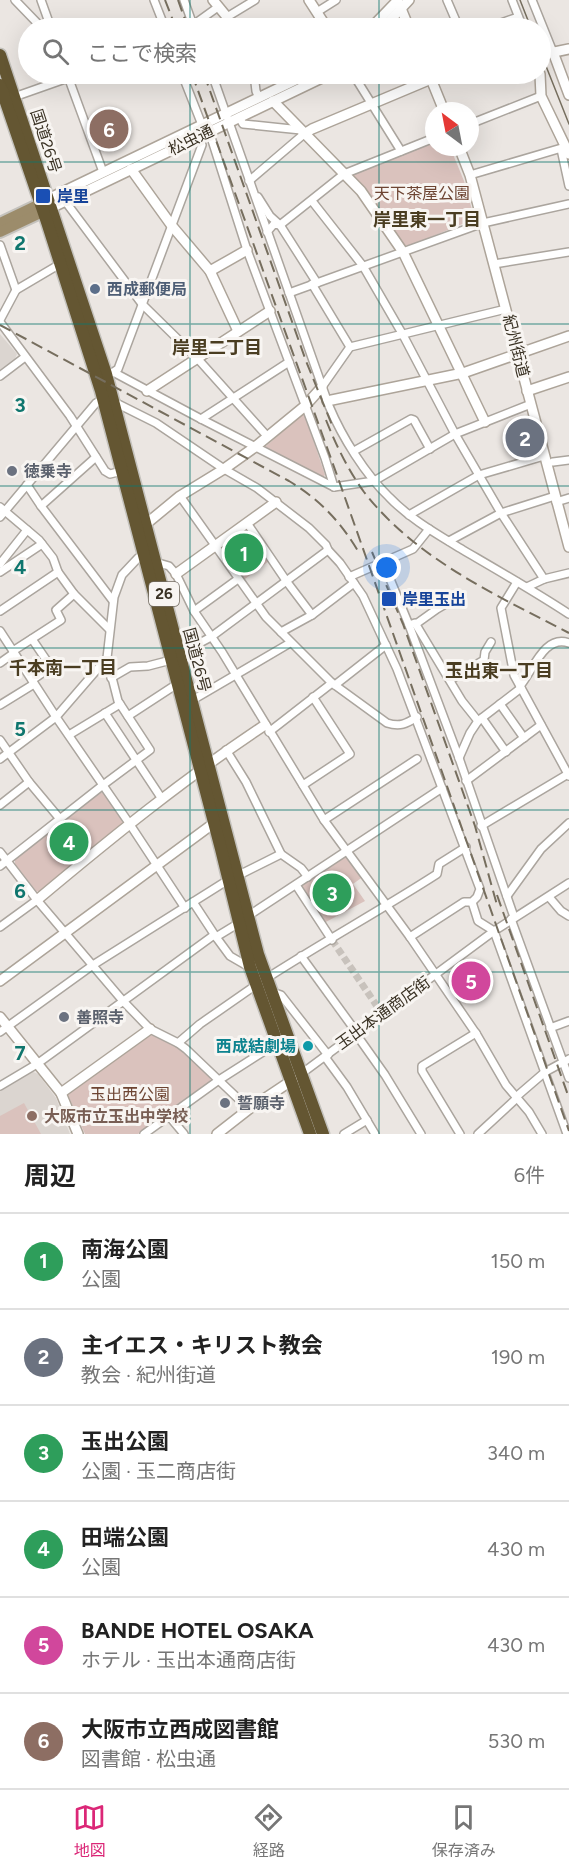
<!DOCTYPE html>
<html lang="ja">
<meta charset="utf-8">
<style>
body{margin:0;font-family:Figtree,"Noto Sans JP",sans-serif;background:#f6f6f6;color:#222}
.compass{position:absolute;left:425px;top:102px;width:54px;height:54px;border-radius:50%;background:#fff;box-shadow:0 6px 24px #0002;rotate:328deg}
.you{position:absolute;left:387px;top:568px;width:21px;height:21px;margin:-15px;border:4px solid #fff;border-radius:50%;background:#1a73e8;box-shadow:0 0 0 9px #1a73e833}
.badge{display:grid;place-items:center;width:39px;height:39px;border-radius:50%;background:#db2777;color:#fff;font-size:20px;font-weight:700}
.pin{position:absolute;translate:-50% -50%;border:3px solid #fff;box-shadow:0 2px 6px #0006}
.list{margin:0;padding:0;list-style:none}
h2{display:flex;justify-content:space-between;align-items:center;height:78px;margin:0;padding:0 24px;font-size:26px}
h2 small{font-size:20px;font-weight:400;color:#767676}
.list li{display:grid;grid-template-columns:39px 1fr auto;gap:18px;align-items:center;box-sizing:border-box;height:96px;padding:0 24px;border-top:2px solid #e0e0e0}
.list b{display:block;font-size:22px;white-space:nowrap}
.list p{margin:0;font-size:20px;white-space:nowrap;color:#767676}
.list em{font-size:20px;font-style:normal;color:#767676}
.icon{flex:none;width:33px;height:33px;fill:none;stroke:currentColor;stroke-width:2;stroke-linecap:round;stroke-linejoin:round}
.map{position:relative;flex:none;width:569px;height:1134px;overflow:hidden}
.search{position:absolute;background:#fff;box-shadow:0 6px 24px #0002;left:18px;right:18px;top:18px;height:66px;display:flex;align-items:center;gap:15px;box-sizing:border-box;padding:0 21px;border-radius:33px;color:#767676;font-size:22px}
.sheet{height:654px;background:#fff}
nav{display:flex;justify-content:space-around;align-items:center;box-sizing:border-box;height:84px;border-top:2px solid #e0e0e0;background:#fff;font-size:16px;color:#767676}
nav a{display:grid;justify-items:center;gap:3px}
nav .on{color:#db2777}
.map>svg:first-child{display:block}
.built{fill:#dbd5d0}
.green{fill:#dac2bd}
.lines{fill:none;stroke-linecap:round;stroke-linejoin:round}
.street-tunnel{stroke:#c8c2bc;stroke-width:7;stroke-dasharray:7 3.5;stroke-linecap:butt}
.street-casing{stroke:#aba59e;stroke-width:10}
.secondary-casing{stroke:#ada499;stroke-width:12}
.primary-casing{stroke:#c4c2bd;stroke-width:14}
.highway-casing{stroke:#c4c2bd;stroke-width:15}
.street{stroke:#fff;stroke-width:7}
.secondary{stroke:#fff;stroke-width:9}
.primary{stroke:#9c8c6b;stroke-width:10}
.highway{stroke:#645632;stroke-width:12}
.tram{stroke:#766e5e;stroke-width:1.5}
.rail{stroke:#766e5e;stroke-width:2;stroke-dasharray:12 6;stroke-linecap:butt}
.grid{fill:none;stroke:#0f766e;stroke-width:1.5;stroke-opacity:0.55}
.transit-dot{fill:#1a4fb4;stroke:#f8f5f2;stroke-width:2}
.service-dot{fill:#5c6f8a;stroke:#f8f5f2;stroke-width:2}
.worship-dot{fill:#6b7280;stroke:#f8f5f2;stroke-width:2}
.culture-dot{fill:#0f9aa8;stroke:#f8f5f2;stroke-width:2}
.education-dot{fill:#8d6e63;stroke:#f8f5f2;stroke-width:2}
.labels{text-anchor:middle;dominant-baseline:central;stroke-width:6;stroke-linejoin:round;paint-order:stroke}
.shield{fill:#f8f5f2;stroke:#736c62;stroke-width:1.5}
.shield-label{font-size:15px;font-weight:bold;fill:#3a3224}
.street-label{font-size:16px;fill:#3a3224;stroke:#f8f5f2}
.park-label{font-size:16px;fill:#6d4432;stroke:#f8f5f2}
.transit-label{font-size:16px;font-weight:bold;fill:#164399;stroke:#f8f5f2;text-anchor:start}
.service-label{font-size:16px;font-weight:bold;fill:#4e5e75;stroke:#f8f5f2;text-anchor:start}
.worship-label{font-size:16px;font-weight:bold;fill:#5b616d;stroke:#f8f5f2;text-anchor:start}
.culture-label{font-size:16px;font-weight:bold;fill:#0d838f;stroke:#f8f5f2;text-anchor:end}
.education-label{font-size:16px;font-weight:bold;fill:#785e54;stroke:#f8f5f2;text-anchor:start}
.neighbourhood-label{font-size:18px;font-weight:bold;fill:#4a3d21;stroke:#f8f5f2}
.grid-label{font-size:20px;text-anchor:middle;font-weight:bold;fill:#0f766e;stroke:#f8f5f2;stroke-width:6;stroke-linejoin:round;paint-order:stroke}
</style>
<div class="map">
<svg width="569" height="1134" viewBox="0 0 569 1134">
<rect width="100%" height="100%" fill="#ebe6e2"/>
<g class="built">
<polygon points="0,334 17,354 14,361 0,372"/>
<polygon points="31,1071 38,1074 56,1098 70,1134 0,1134 0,1090"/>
</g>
<g class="green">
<polygon points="434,143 434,147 450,147 464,181 474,217 472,220 409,246 402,244 365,189 354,179 354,174"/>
<polygon points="301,415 305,415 325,475 322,478 264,448"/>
<polygon points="244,530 248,531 269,561 245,579 242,579 221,548 221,546"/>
<polygon points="99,792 103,793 122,820 122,824 40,892 36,891 15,864 15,860"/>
<polygon points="345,854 364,876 353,884 365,901 324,923 299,884"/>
<polygon points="153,1035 180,1049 210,1077 211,1081 138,1134 85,1134 68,1095 70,1092 149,1036"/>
<polygon points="24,1103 41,1134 0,1134 0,1116"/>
</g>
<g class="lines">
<polyline class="street-tunnel" points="332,940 381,1012"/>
<defs>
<g id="street">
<polyline points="15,0 42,28"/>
<polyline points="41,0 51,28"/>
<polyline points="154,0 165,28"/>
<polyline points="184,0 194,28"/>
<polyline points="447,0 459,28"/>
<polyline points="512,0 523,28"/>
<polyline points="532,0 553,52"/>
<polyline points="317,12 336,0"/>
<polyline points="193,25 218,7"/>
<polyline points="231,28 226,22 227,17 255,0"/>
<polyline points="487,28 518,17"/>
<polyline points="67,74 103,172"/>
<polyline points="182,74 202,125 209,131 247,250 325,458 334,487"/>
<path d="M212 74 329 406C342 437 365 474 389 497 410 519 437 534 463 550 499 571 534 591 569 614"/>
<polyline points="254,74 256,91 259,98"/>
<polyline points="353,74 401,151"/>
<polyline points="14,97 68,78"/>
<polyline points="239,117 243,124 301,130"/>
<polyline points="470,124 541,96"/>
<polyline points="561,149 569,186"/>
<polyline points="470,175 565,147"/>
<polyline points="249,181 304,134"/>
<polyline points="258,197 270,216 280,225 317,283"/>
<polyline points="65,201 142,304 197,358 267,436"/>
<polyline points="312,201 363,266 403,335 455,434 501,513 544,579"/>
<polyline points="267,232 274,224 280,225 344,174 434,138"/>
<polyline points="0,245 16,290"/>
<polyline points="494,264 569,252"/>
<polyline points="312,284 350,347"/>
<polyline points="289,293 483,223 569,204"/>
<polyline points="0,320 16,290 60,264"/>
<polyline points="0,322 70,416 105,471 110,474 122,471"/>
<polyline points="112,373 118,369 202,145 198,136"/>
<polyline points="115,373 201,419 334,487 374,481 455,434 531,404"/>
<polyline points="0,376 25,357"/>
<polyline points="322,387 350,347 506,309"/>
<polyline points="114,402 156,423 224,469 257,488 309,528 326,545 328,550 340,563 363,596 397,669 480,889 477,897 472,902 464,902 410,937"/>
<polyline points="201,419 289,362"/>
<polyline points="354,451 411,419 414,420 430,449"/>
<polyline points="553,462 569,460"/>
<polyline points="27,485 41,506 113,601"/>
<path d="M180 496 266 617 332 683 387 723C400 727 406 724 417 717"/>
<polyline points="556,502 569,498"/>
<polyline points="41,506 96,457"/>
<polyline points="0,507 39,540 53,558 58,572 74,594 109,629"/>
<polyline points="409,515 479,475 544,456"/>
<polyline points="0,517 96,403 103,399"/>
<polyline points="247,523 287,582 312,615"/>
<polyline points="449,541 501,513 555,496"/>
<polyline points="155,562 169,566 176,574 194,611 222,652 324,820 410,937 477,1035 506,1085 529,1112 542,1134"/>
<polyline points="383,562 409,625 415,623 462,701 478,721"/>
<polyline points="0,564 27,530"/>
<polyline points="0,572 42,544"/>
<polyline points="349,577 413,549 429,529"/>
<polyline points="517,582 501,608 514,675 569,776"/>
<polyline points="527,587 544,579 569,573"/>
<polyline points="0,611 58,572"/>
<polyline points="194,611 238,579"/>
<polyline points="416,624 437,609 461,595"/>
<polyline points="409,625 459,758 514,917"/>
<polyline points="0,631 56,717 107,658 114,597 122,575 138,558 144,555"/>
<polyline points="281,632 312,615 354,583"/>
<polyline points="13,651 61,620 56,610 74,594"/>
<polyline points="179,654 211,637 328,550"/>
<polyline points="0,663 14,653"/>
<polyline points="111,678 130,667 148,666 171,660"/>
<polyline points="32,680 51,667 32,639"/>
<polyline points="450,680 484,660 485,652 491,642"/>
<polyline points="335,685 386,645"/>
<path d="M520 686C533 671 544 634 569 643"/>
<polyline points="191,701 290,643"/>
<polyline points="500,704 524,738"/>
<polyline points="0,705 34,684"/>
<polyline points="105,713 162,799"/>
<polyline points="128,716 177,684"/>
<polyline points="482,718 506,752"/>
<polyline points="269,732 332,683"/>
<polyline points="69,735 120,704"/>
<polyline points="0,740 29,782 60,819"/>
<polyline points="226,750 246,782 281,854 301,868 308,877"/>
<polyline points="459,758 470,733 478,721 521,688"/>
<polyline points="0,759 56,717 129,823 185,908"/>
<polyline points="466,781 541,725"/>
<polyline points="303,785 350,754 313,697"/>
<polyline points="0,805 29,782"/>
<polyline points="324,820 417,759"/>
<polyline points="481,826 568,774"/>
<polyline points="0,852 37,900 123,1001 150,1029 178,1043 186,1049 249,1109"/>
<polyline points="0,866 103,785 150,750 118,701 107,658"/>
<polyline points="237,876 281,854"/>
<polyline points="296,885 332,940"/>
<polyline points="507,896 541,849 569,823"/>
<polyline points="549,897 561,911 569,916"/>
<polyline points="193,902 216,937"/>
<polyline points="472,902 478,921 494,931 567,1134"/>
<polyline points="248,916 442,788"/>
<polyline points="511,919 569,1078"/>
<polyline points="239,923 216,937 230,956 249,967"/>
<polyline points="0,927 37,900"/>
<polyline points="301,956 357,1033"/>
<path d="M267 978C323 942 381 910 437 874L439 864 466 847"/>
<polyline points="272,992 281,995 328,1055"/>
<polyline points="550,1028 569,1021"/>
<polyline points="0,1032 93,965 228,880"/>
<polyline points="356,1034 385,1075 421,1134"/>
<polyline points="178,1043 200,1024 256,985"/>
<polyline points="325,1057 347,1087 375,1134"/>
<polyline points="301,1074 494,931 569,883"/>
<polyline points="0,1086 37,1064 214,935"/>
<polyline points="516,1097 545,1072 569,1059"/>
<polyline points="169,1116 184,1134"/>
<polyline points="144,1134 219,1080 277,1043"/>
<polyline points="344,1134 367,1120"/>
<polyline points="460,1134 422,1071 422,1066 476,1033"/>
<polyline points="478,1134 517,1098"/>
</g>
<g id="secondary">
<polyline points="213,0 227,17"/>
<polyline points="309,0 327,28"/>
<polyline points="400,6 409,28"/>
<polyline points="371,28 398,0"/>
<polyline points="383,28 409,0"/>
<polyline points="553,52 569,95"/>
<polyline points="540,55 569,49"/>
<polyline points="429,74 444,111"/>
<polyline points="540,74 541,96 569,154"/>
<polyline points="273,101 361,191 403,252 485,422"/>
<polyline points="304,134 312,129 431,79 452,74"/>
<polyline points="459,147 470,175 569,547"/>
<polyline points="131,169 172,226 210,271 238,331"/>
<polyline points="48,199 308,74"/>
<polyline points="51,208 330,74"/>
<polyline points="210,271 247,250"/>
<polyline points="147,391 270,311"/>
<polyline points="527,391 569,377"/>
<polyline points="327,401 463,373 569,336"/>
<polyline points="146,524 180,496 224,469 255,447 305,406 322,387"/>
<polyline points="176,574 276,502"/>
<path d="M37 900C111 838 185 778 265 725"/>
<polyline points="0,981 214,823"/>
<polyline points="0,1017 61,1093 78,1134"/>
<polyline points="61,1093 150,1029"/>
<polyline points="217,1134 249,1109 294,1079"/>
</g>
<g id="primary">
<polyline points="0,223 46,201"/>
<polyline points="0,232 51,208"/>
</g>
<g id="highway">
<polyline points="0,55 106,374 258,954 323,1134"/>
<polyline points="0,85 47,222 101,391 221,849 250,967 310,1134"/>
</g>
</defs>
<use href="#street" class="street-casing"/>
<use href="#secondary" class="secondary-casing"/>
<use href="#primary" class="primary-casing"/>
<use href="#highway" class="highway-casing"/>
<use href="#street" class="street"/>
<use href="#secondary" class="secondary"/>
<use href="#primary" class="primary"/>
<use href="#highway" class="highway"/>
<g class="tram">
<polyline points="520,0 531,28"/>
<polyline points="540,51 569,124"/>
</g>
<g class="rail">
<polyline points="165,0 176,28"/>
<polyline points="178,0 188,28"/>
<polyline points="192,74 338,478 569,1131"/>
<polyline points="204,74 306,361 332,425"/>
<path d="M0 325 289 481C319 499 340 521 358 551"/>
<path d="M326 420C336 445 348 470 364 492 416 559 496 595 569 633"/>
<polyline points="372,552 403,624 475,826 497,905"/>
<polyline points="497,895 569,1098"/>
</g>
</g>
<path class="grid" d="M190 0V28M379 0V28M190 74V1134M379 74V1134M0 162H569M0 324H569M0 486H569M0 648H569M0 810H569M0 972H569"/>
<g class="transit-dot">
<rect x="35" y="188" width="16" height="16" rx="3"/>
<rect x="381" y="591" width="16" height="16" rx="3"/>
</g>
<circle class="service-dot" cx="95" cy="289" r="6"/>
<g class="worship-dot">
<circle cx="12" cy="471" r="6"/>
<circle cx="64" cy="1017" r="6"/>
<circle cx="225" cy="1103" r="6"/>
</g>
<circle class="culture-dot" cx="308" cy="1046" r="6"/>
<circle class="education-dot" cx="32" cy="1116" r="6"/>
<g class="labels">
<rect class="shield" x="149" y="582" width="30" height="24" rx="4.5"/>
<g class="shield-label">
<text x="164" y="594">26</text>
</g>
<g class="street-label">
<text transform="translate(191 140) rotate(-26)">松虫通</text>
<text transform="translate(46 141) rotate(72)">国道26号</text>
<text transform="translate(516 346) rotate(76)">紀州街道</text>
<text transform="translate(197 660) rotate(75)">国道26号</text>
<text transform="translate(383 1013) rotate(-36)">玉出本通商店街</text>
</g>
<g class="park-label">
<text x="422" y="193">天下茶屋公園</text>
<text x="130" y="1094">玉出西公園</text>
</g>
<g class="transit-label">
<text x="57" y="196">岸里</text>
<text x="402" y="599">岸里玉出</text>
</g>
<g class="service-label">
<text x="107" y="289">西成郵便局</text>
</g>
<g class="worship-label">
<text x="24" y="471">徳乗寺</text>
<text x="76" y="1017">善照寺</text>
<text x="237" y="1103">誓願寺</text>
</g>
<g class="culture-label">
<text x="296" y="1046">西成結劇場</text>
</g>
<g class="education-label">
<text x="44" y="1116">大阪市立玉出中学校</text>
</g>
<g class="neighbourhood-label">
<text x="427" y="220">岸里東一丁目</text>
<text x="217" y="348">岸里二丁目</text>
<text x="63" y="668">千本南一丁目</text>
<text x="499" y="671">玉出東一丁目</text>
</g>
</g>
<g class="grid-label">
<text x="20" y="250">2</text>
<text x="20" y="412">3</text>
<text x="20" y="574">4</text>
<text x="20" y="736">5</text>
<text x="20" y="898">6</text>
<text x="20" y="1060">7</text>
</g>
</svg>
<svg class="compass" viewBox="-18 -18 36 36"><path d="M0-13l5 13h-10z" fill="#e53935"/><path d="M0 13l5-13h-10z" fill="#767676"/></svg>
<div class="you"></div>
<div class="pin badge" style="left:244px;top:553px;background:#2e9e5b">1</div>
<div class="pin badge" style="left:525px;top:438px;background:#6b7280">2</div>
<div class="pin badge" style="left:332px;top:893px;background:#2e9e5b">3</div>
<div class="pin badge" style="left:69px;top:842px;background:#2e9e5b">4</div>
<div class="pin badge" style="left:471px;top:981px;background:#d1479c">5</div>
<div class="pin badge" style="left:109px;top:129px;background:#8d6e63">6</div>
<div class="search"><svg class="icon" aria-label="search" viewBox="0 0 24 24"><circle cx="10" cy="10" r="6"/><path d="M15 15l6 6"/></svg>ここで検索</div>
</div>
<section class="sheet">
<h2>周辺<small>6件</small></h2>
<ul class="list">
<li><span class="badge" style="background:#2e9e5b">1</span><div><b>南海公園</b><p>公園</p></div><em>150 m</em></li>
<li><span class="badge" style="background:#6b7280">2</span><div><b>主イエス・キリスト教会</b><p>教会 · 紀州街道</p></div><em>190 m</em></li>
<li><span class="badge" style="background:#2e9e5b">3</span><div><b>玉出公園</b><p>公園 · 玉二商店街</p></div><em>340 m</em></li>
<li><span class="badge" style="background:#2e9e5b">4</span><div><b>田端公園</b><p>公園</p></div><em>430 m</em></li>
<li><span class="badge" style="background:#d1479c">5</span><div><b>BANDE HOTEL OSAKA</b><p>ホテル · 玉出本通商店街</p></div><em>430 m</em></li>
<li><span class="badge" style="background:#8d6e63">6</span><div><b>大阪市立西成図書館</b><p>図書館 · 松虫通</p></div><em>530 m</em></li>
</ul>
</section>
<nav>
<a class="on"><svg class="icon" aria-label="map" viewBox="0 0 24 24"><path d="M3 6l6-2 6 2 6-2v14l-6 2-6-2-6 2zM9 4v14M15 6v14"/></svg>地図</a>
<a><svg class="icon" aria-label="directions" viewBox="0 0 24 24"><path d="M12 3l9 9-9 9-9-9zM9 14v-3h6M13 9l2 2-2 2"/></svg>経路</a>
<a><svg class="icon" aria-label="saved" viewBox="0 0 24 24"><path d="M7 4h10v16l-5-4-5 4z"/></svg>保存済み</a>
</nav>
